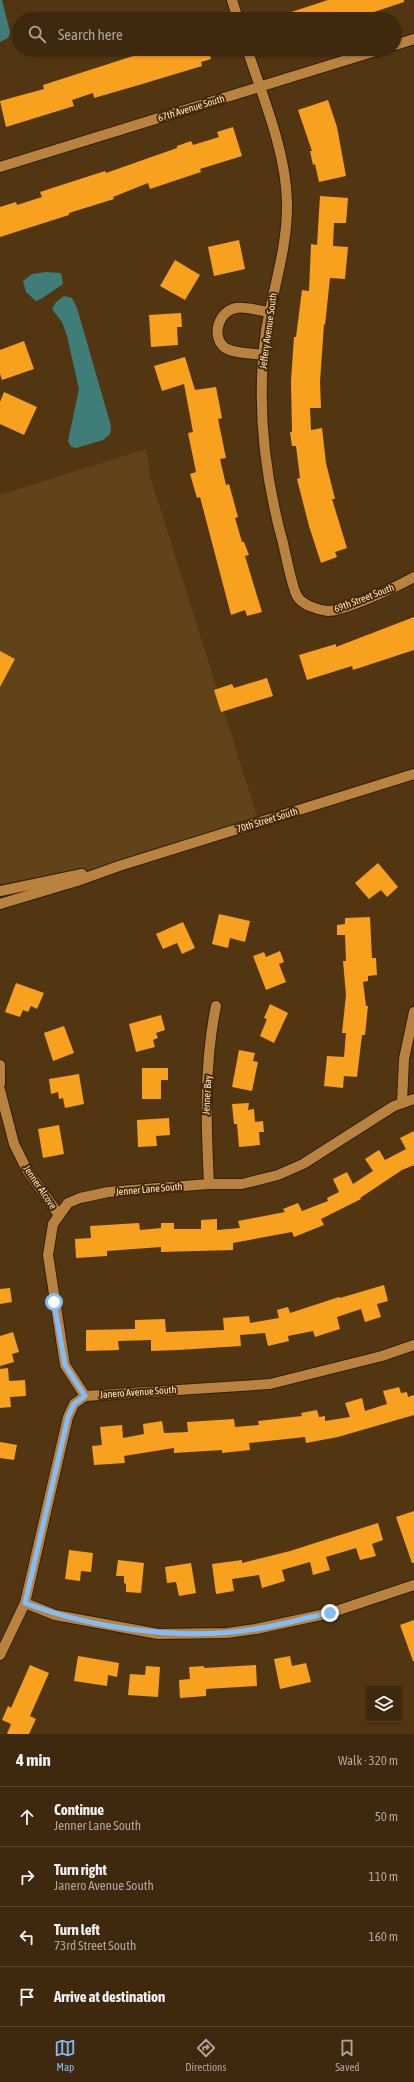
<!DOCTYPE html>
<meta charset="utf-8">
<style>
body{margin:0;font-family:"Asap Condensed",sans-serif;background:#49341c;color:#f1f3f6}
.controls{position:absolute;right:12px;bottom:12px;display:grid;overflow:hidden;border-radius:0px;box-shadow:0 1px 3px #0004}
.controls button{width:36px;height:36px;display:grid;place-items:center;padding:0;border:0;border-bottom:1px solid #57442e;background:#3e280e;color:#f1f3f6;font:20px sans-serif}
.stop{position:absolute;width:12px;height:12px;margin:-9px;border:3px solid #80bdfa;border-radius:50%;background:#fff}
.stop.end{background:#80bdfa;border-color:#fff;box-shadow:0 1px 4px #0008}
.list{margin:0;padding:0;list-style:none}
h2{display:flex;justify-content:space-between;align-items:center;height:52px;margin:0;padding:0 16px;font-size:17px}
h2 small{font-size:13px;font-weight:400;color:#ada69e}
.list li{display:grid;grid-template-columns:26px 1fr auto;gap:12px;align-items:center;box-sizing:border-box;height:60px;padding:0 16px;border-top:1px solid #57442e}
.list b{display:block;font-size:15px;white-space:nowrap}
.list p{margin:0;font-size:13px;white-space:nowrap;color:#ada69e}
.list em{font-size:13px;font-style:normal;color:#ada69e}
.icon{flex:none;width:22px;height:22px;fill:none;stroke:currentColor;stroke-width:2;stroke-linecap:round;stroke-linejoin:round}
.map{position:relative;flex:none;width:414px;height:1734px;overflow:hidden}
.search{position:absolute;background:#3e280e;box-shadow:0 1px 3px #0004;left:12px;right:12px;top:12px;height:44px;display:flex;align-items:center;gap:10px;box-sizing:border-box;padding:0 14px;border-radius:22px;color:#ada69e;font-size:15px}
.sheet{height:292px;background:#3e280e}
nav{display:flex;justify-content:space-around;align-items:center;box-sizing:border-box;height:56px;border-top:1px solid #57442e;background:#3e280e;font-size:11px;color:#ada69e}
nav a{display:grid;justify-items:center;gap:2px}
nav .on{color:#80bdfa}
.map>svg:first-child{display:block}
.built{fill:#61431a}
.water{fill:#3f7d79}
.building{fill:#f8a11e}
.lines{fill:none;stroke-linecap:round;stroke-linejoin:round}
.minor-casing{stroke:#311f0a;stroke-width:12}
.secondary-casing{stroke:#311f0a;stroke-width:12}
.minor{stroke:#b9823f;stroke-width:10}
.secondary{stroke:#b9823f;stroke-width:10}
.route{stroke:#80bdfa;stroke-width:5}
.labels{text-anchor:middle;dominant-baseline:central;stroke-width:4;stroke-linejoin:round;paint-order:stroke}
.street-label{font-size:10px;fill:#fce4cb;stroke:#472b05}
</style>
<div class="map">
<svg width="414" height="1734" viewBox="0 0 414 1734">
<rect width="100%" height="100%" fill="#523612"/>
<polygon class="built" points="146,449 150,476 259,823 119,866 0,891 0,495"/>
<g class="water">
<polygon points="0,0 2,0 10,32 8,38 0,42"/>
<polygon points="46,272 61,273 63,284 41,299 36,301 26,292 23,281 32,274"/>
<polygon points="64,296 72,298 77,308 111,426 110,434 103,440 76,448 71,447 68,441 79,389 67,336 62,322 52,309 56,302"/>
</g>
<g class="building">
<polygon points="328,0 404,0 404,2 353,19 276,19 276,17"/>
<polygon points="155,49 208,49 211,59 201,62 202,66 139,85 94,98 93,93 72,100 74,106 6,127 0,101 44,89 43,85"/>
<polygon points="328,100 337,127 346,176 319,182 315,164 313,165 310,151 312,151 298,110"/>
<polygon points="233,127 242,156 200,169 201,172 150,189 148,183 113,197 114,199 69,213 69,215 0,237 0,207 16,202 17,205 42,197 40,192 105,171 106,173 177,148 177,146 191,141 193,145 219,137 217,132"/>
<polygon points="320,196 348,198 346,223 334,223 333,246 348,247 345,279 330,278 325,325 324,324 320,382 321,408 310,408 311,430 322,428 326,463 335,499 332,499 347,548 335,552 337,557 321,563 309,526 297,479 300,478 296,446 292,446 290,432 292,432 291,381 294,337 296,337 302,290 309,291 311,244 317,245"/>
<polygon points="239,240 245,269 214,276 208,247"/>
<polygon points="175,260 200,275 185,300 160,286"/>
<polygon points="181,313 182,327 177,327 178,345 151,347 149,315"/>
<polygon points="24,341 34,369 2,380 0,374 0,350"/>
<polygon points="185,357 195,390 216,387 222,418 218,419 226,458 220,459 226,485 229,484 238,517 235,518 242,542 244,542 249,555 245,556 262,612 247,616 245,610 231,615 200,497 197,498 190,474 196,472 188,433 193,432 184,384 162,391 154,366"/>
<polygon points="4,392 37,407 24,435 0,424 0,402"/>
<polygon points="414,617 414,650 353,670 352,666 307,680 299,655 336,644 336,647"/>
<polygon points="0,651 15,659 0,687"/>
<polygon points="267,678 273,696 221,712 214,690 232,684 234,688"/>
<polygon points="378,863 398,887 387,897 381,890 369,899 355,883"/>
<polygon points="219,914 250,921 245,942 230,938 228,948 212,944"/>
<polygon points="370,917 372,958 376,958 377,975 368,976 368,981 363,982 366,1006 368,1006 365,1035 362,1035 357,1077 344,1076 343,1088 324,1086 327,1056 344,1057 346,1033 342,1033 346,995 343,961 346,961 345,935 337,935 337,925 345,924 345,918"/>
<polygon points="183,922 195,948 182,954 177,943 163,949 156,934"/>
<polygon points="280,951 284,962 279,964 286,982 266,990 253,956 264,952 266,957"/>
<polygon points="16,983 44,993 37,1009 31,1006 28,1012 23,1010 20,1017 5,1012"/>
<polygon points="270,1004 288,1013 274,1043 260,1036 267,1019 264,1018"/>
<polygon points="161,1015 165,1030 156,1033 158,1038 153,1040 155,1047 136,1052 129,1024"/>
<polygon points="64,1026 74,1053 53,1061 44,1033"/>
<polygon points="239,1050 255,1053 253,1061 258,1062 252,1091 232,1087"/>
<polygon points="142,1068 168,1068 168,1080 161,1080 161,1099 142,1099"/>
<polygon points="79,1074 84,1104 65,1108 63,1098 59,1099 58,1092 51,1094 49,1079"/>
<polygon points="249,1103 248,1110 254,1109 255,1122 263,1121 264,1132 259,1132 260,1145 239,1147 237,1124 234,1124 232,1104"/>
<polygon points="169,1118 170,1135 156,1136 157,1146 138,1147 137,1120"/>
<polygon points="59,1125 64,1154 43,1158 38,1129"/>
<polygon points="414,1131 414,1165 402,1170 360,1198 361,1199 321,1219 324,1225 294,1237 292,1232 233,1243 233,1250 161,1252 161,1247 107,1251 107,1256 76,1258 75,1239 91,1238 90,1226 139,1223 140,1230 161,1228 161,1223 174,1223 174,1229 201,1229 201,1220 217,1219 217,1230 240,1228 238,1221 285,1212 283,1209 298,1203 302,1211 328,1201 327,1198 339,1192 333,1179 347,1172 353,1184 373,1171 365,1159 379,1150 385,1160 406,1149 400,1138"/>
<polygon points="384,1285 388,1301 377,1304 381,1317 365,1322 361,1309 337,1317 340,1329 315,1337 313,1331 288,1336 289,1341 268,1346 265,1333 240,1335 241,1346 178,1350 151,1351 151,1340 118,1341 119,1350 86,1351 86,1330 135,1329 135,1320 165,1319 166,1332 224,1330 223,1318 249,1316 250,1323 279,1318 277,1310 288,1307 290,1313 339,1297 340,1298"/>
<polygon points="10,1288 12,1302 0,1304 0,1289"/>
<polygon points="13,1332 19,1352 12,1354 14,1362 0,1366 0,1336"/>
<polygon points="8,1368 9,1381 25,1380 26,1396 10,1397 11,1407 0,1408 0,1369"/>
<polygon points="399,1387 401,1393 407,1392 408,1397 414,1395 414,1415 338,1437 306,1443 305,1437 249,1443 250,1450 222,1453 222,1450 174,1453 174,1448 124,1456 125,1463 94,1465 92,1446 102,1445 100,1427 122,1425 123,1438 144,1434 143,1424 162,1421 164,1433 188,1432 187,1422 234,1419 235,1427 259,1425 258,1421 302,1416 301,1413 317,1410 319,1417 325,1416 325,1421 350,1417 345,1403 362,1398 365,1411 387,1404 383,1391"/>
<polygon points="0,1442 17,1445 14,1460 0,1458"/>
<polygon points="414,1511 414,1563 412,1563 396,1517"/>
<polygon points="378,1523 383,1540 372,1544 376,1556 360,1560 356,1548 326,1557 330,1570 313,1575 310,1562 282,1570 285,1581 262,1588 259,1575 232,1579 234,1591 216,1594 212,1564 242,1560 242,1563 290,1551"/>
<polygon points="69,1550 93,1553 91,1572 81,1571 80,1581 65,1579"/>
<polygon points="118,1560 144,1563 141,1593 126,1592 126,1584 124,1583 124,1576 116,1576"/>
<polygon points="191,1563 196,1593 179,1596 176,1582 167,1583 165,1567"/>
<polygon points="414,1620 414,1661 413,1661 400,1625"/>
<polygon points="78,1656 119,1663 117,1677 108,1675 107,1686 74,1681"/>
<polygon points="290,1656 292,1666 306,1663 311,1682 280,1689 274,1659"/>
<polygon points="30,1665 49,1673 30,1716 36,1719 29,1734 7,1734 11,1724 2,1720 8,1706 11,1708"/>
<polygon points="256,1665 257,1686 206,1689 206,1696 180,1698 179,1680 190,1679 189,1667 204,1666 204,1668"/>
<polygon points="146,1666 160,1667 158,1697 128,1695 130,1674 145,1675"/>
</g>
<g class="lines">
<defs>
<g id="minor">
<polyline points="232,0 238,19"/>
<polyline points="395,45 414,39"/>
<path d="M247 49C263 97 286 152 287 202 288 246 273 289 266 331 256 403 264 474 283 543 286 556 292 587 297 596 302 605 318 610 328 611 345 611 398 586 414 577"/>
<polyline points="0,167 382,49"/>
<path d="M263 355C253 353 233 354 224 347 211 335 219 311 236 308 245 306 260 311 269 312"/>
<polyline points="0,1084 0,1065"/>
<polyline points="0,1090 14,1144 27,1170 59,1215"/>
<polyline points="402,1103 404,1059 414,1012"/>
<path d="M209 1184C206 1125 204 1064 216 1006"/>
<polyline points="85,1396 65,1365 48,1255 53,1224 68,1203 80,1198 108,1192 209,1184 242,1184 278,1175 303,1164 394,1106 414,1099"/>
<polyline points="25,1603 55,1615 158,1634 227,1633 256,1629 330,1613 414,1585"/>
<polyline points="0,1655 25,1603 68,1417 74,1404 85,1396 270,1384 382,1356 414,1345"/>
</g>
<g id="secondary">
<polyline points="0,891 82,874"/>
<polyline points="0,904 77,881 119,866 414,774"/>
</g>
</defs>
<use href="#minor" class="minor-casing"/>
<use href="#secondary" class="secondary-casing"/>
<use href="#minor" class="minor"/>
<use href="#secondary" class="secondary"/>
</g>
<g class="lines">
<path class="route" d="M54 1302 65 1365 85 1396 74 1404 68 1417 25 1603C94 1629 183 1641 256 1629 281 1625 305 1618 330 1613"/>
</g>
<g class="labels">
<g class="street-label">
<text transform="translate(191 108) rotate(-17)">67th Avenue South</text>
<text transform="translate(268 331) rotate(-82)">Jeffery Avenue South</text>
<text transform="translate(364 598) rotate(-21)">69th Street South</text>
<text transform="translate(267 820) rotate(-17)">70th Street South</text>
<text transform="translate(207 1095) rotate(-87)">Jenner Bay</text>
<text transform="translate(40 1187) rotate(56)">Jenner Alcove</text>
<text transform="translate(149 1189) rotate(-5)">Jenner Lane South</text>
<text transform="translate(138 1392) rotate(-4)">Janero Avenue South</text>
</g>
</g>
</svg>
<div class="controls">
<button><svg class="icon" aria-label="layers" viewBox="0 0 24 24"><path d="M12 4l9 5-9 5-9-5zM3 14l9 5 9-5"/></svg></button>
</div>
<div class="stop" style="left:54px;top:1302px"></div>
<div class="stop end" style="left:330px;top:1613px"></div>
<div class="search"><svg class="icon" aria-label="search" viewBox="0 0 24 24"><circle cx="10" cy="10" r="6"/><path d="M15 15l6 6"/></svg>Search here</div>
</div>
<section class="sheet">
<h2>4 min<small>Walk · 320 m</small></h2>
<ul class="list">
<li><svg class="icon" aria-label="ahead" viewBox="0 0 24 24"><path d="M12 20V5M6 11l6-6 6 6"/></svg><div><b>Continue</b><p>Jenner Lane South</p></div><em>50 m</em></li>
<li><svg class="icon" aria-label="right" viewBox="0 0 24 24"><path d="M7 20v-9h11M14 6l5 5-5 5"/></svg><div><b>Turn right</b><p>Janero Avenue South</p></div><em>110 m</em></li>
<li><svg class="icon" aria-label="left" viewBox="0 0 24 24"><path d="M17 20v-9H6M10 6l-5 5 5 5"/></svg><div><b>Turn left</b><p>73rd Street South</p></div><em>160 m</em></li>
<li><svg class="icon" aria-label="arrive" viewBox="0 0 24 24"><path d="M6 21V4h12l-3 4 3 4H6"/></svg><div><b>Arrive at destination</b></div></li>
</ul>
</section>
<nav>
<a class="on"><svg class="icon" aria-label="map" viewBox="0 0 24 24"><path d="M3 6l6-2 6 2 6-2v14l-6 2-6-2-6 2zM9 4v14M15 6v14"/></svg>Map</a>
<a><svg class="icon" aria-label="directions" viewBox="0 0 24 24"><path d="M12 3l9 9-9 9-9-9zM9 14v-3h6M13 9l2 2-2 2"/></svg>Directions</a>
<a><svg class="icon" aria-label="saved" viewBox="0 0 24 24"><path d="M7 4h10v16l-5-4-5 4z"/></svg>Saved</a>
</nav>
